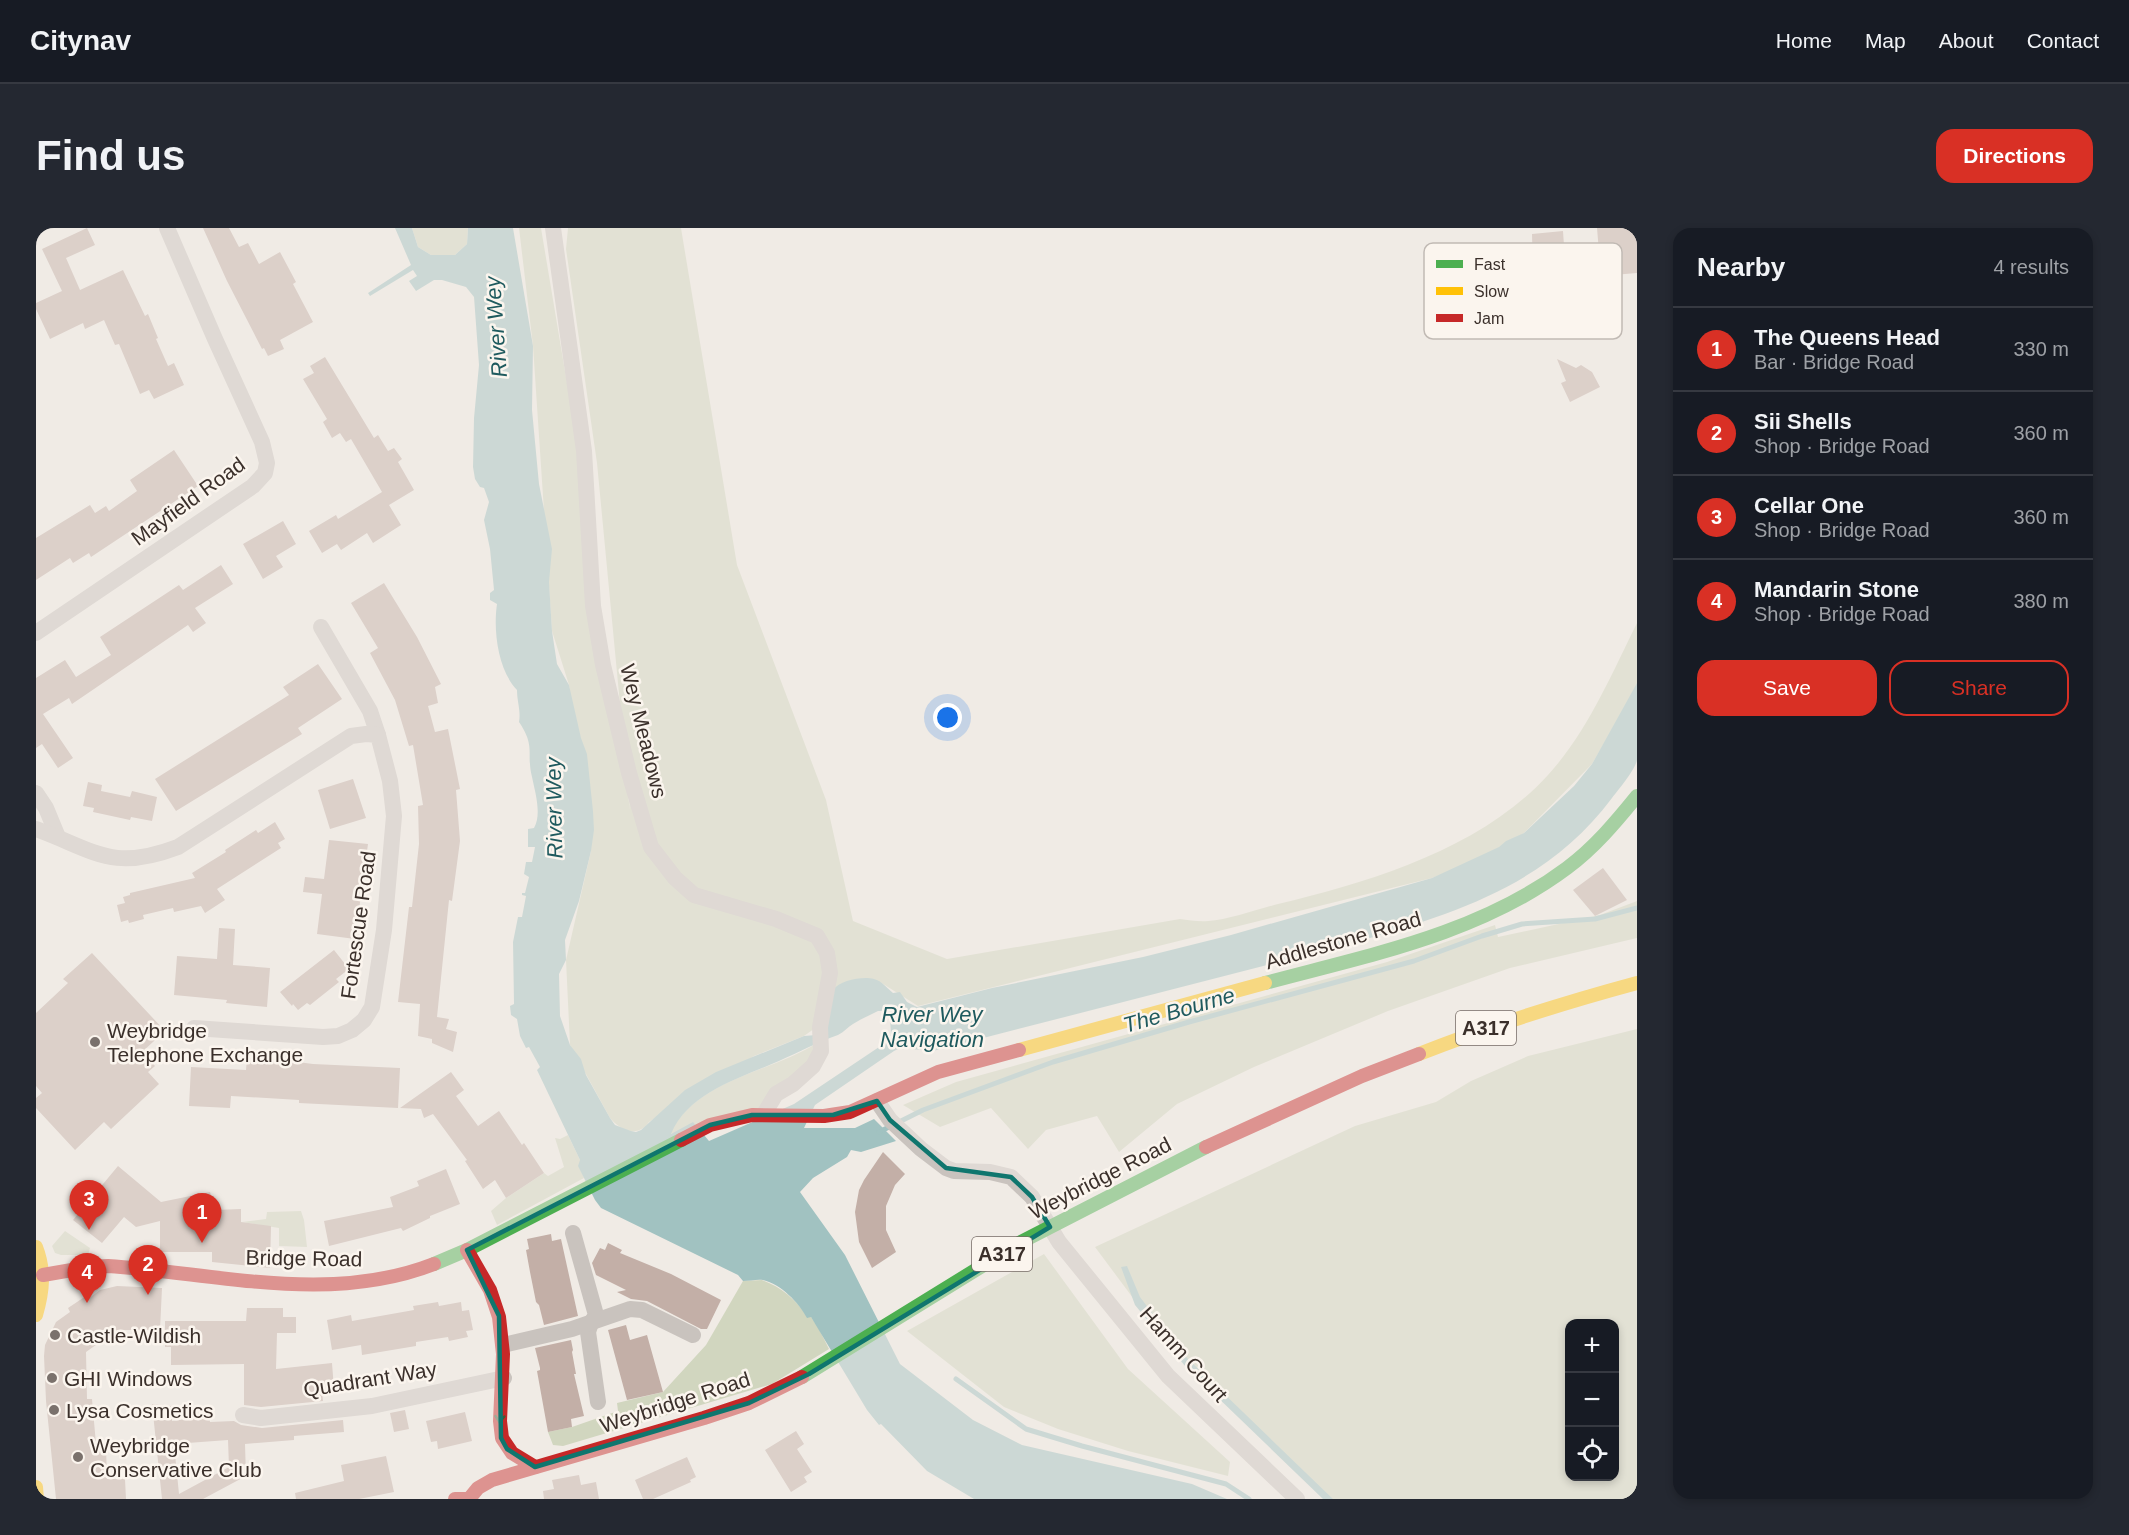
<!DOCTYPE html>
<meta charset="utf-8">
<style>
body{margin:0;font-family:Helvetica,sans-serif;background:#242831;color:#f1f3f6}
.controls{position:absolute;right:18px;bottom:18px;display:grid;overflow:hidden;border-radius:12px;box-shadow:0 3px 9px #0003}
.controls button{width:54px;height:54px;display:grid;place-items:center;padding:0;border:0;border-bottom:2px solid #363941;background:#171b24;color:#f1f3f6;font:30px sans-serif}
.you{position:absolute;left:912px;top:490px;width:21px;height:21px;margin:-15px;border:4px solid #fff;border-radius:50%;background:#1a73e8;box-shadow:0 0 0 9px #1a73e833}
.badge{display:grid;place-items:center;width:39px;height:39px;border-radius:50%;background:#d93025;color:#fff;font-size:20px;font-weight:700}
.pin{position:absolute;translate:-50% -50px;filter:drop-shadow(0 2px 3px #0008)}
.pin::after{content:'';position:absolute;top:32px;width:21px;height:18px;background:inherit;clip-path:polygon(0 0,100% 0,50% 100%)}
.list{margin:0;padding:0;list-style:none}
h2{display:flex;justify-content:space-between;align-items:center;height:78px;margin:0;padding:0 24px;font-size:26px}
h2 small{font-size:20px;font-weight:400;color:#9ea1a6}
.list li{display:grid;grid-template-columns:39px 1fr auto;gap:18px;align-items:center;box-sizing:border-box;height:84px;padding:0 24px;border-top:2px solid #363941}
.list b{display:block;font-size:22px;white-space:nowrap}
.list p{margin:0;font-size:20px;white-space:nowrap;color:#9ea1a6}
.list em{font-size:20px;font-style:normal;color:#9ea1a6}
.actions{display:flex;gap:12px;padding:18px 24px}
.actions a{flex:1;padding:14px 0;border:2px solid #d93025;border-radius:18px;text-align:center;font-size:21px;color:#d93025}
.actions .main{background:#d93025;color:#fff}
.icon{flex:none;width:33px;height:33px;fill:none;stroke:currentColor;stroke-width:2;stroke-linecap:round;stroke-linejoin:round}
.map{position:relative;flex:none;width:1601px;height:1271px;overflow:hidden;border-radius:18px}
header{display:flex;align-items:center;gap:36px;box-sizing:border-box;height:84px;padding:0 30px;background:#171b24;border-bottom:2px solid #363941}
header strong{font-size:28px}
nav{display:flex;gap:33px;margin-inline-start:auto;font-size:21px}
.intro{display:flex;align-items:center;justify-content:space-between;box-sizing:border-box;height:144px;padding:0 36px}
h1{margin:0;font-size:42px}
.button{padding:15px 27px;border-radius:18px;background:#d93025;color:#fff;font-size:21px;font-weight:700}
main{display:flex;gap:36px;padding:0 36px}
aside{flex:1;background:#171b24;border-radius:18px;box-shadow:0 3px 9px #0003}
.map>svg:first-child{display:block}
.green{fill:#d1d6bf;fill-rule:evenodd}
.water{fill:#a1c2c1;fill-rule:evenodd}
.lines{fill:none;stroke-linecap:round;stroke-linejoin:round}
.stream{stroke:#a1c2c1;stroke-width:5}
.building{fill:#c3afa7;fill-rule:evenodd}
.street{stroke:#c9c3be;stroke-width:16}
.fast{stroke:#4caf50;stroke-width:14}
.slow{stroke:#ffc107;stroke-width:14}
.jam{stroke:#c62828;stroke-width:14}
.oneway{stroke:#415c38}
.marked{fill:none;stroke:#0f766e;stroke-width:4.5;stroke-linejoin:round}
.poi-dot{fill:#7a716c;stroke:#fbf5ee;stroke-width:2}
.labels{text-anchor:middle;dominant-baseline:central;stroke-width:5;stroke-linejoin:round;paint-order:stroke}
.shield{fill:#fbf5ee;stroke:#756b66;stroke-width:1.5}
.shield-label{font-size:20px;font-weight:bold;fill:#3b302b}
.street-label{font-size:21px;fill:#3b302b;stroke:#fbf5ee}
.poi-label{font-size:21px;fill:#3b302b;stroke:#fbf5ee;text-anchor:start}
.water-label{font-size:22px;font-style:italic;fill:#1f5a5e;stroke:#fbf5ee}
.key{fill:#fbf5ee;stroke:#c1bab4;stroke-width:1.5}
.key-label{font-size:16px;fill:#3b302b}
</style>
<header>
<strong>Citynav</strong>
<nav><a>Home</a><a>Map</a><a>About</a><a>Contact</a></nav>
</header>
<div class="intro"><h1>Find us</h1><a class="button">Directions</a></div>
<main>
<div class="map">
<svg width="1601" height="1271" viewBox="0 0 1601 1271">
<rect width="100%" height="100%" fill="#f0ebe5"/>
<g class="green">
<polygon points="376,0 432,0 431,16 419,27 395,27 382,19"/>
<path d="M483 0H505L540 209 594 581 561 235 530 21 532 0H645L701 337 790 572 817 693 911 731 1144 691C1153 692 1163 694 1172 693 1192 692 1222 681 1242 676 1335 654 1446 620 1512 547 1552 503 1575 447 1601 395V458L1556 536 1488 605 1447 631 1396 650 882 778 844 754 768 808 718 828 613 894C602 910 585 903 574 890L534 817 530 732 555 623 533 457 516 403 497 118Z"/>
<polygon points="1601,673 1601,710 1474,740 1352,783 1218,839 1141,876 1083,924 1061,888 1010,902 992,921 955,880 904,899 867,877 920,854 1351,734 1459,697 1462,709 1564,687"/>
<path d="M1601 801V1271H1289L1129 1113 1059 1019 1319 898 1400 874 1435 853 1492 828ZM1534 1096H1578V1248H1534Z"/>
<path d="M781 815 785 817 728 886 634 906C660 851 734 845 781 815Z"/>
<polygon points="532,907 544,932 548,950 461,997 455,983 470,970 508,945 512,948 528,939 519,910 524,911"/>
<polygon points="265,983 268,992 271,1019 243,1018 243,1000 206,994 230,991 231,984"/>
<polygon points="29,1003 54,1020 52,1027 25,1027 19,1025 16,1018"/>
<polygon points="1008,1026 1092,1141 1194,1234 1192,1248 1092,1223 1022,1201 968,1179 871,1103"/>
<path d="M726 1052C745 1059 761 1072 771 1089H775L782 1099 793 1121 736 1156 527 1218 517 1217 512 1204 536 1199 582 1183 581 1175 627 1164 670 1117 707 1053Z"/>
</g>
<g class="water">
<path d="M359 0H376L382 19 395 27H419L431 16 432 0H477L497 118 496 182 503 256 516 321 513 354 516 403 521 436 533 457 545 510 551 526 557 583 558 602 555 623 543 673 529 712 530 732 523 746 524 788 534 817 545 831 550 847 574 890 579 897 595 903 600 904 605 902 649 862 680 844 768 808 780 807C785 794 790 772 797 762 804 752 827 748 838 751 846 753 851 760 857 765L864 764 871 774 881 779 956 760 1107 729 1195 707 1396 650 1463 619 1470 613 1488 605 1538 558 1556 536 1601 455C1601 473 1601 491 1601 509 1601 516 1601 525 1601 532 1599 542 1583 561 1576 570 1511 657 1420 685 1320 714L897 823 864 820 858 823 779 877 768 900H819L838 891 860 913 825 924 815 922 811 929 777 950 764 964 809 1027 864 1136 937 1192 986 1217 1156 1256 1191 1271H938L891 1243 845 1196 843 1197 831 1182 775 1089 771 1090C763 1075 745 1056 727 1052 721 1051 714 1053 707 1053L702 1047 565 980 559 972 542 938 544 932 501 842 504 839 493 819 490 820 484 808 481 791 475 787 474 778 478 776 477 714 482 689H486L490 668 486 667V665H489L493 649 488 646 490 634H496L499 619H492V601L498 600C506 586 499 564 496 549 490 525 500 519 483 494 485 483 481 474 481 462 462 442 457 403 461 376L454 372V365L458 362 454 321 448 292 453 274 448 260 444 259 439 251 437 239 438 190 443 137 438 69 430 59 406 52H398L380 63 373 53 381 48 377 42 334 68 332 65 375 37ZM842 783H847L854 790 855 807 852 813 758 876 673 913 657 894 635 906C653 864 705 850 743 833 763 824 782 814 802 807 808 804 812 799 817 796 825 791 834 787 842 783Z"/>
<polygon points="1091,1038 1104,1069 1149,1128 1297,1271 1287,1271 1149,1138 1099,1077 1085,1039"/>
</g>
<g class="lines">
<g class="stream">
<polyline points="843,904 887,882 1017,834 1153,794 1378,733 1446,708 1486,696 1559,691 1601,680"/>
<polyline points="920,1151 990,1201 1046,1218 1190,1256 1213,1271"/>
</g>
</g>
<g class="building">
<polygon points="51,0 59,17 30,30 44,62 87,42 109,88 112,86 122,110 120,111 132,138 138,135 148,157 118,171 113,162 104,166 83,116 79,117 68,92 49,101 47,95 14,111 0,81 0,75 26,63 6,21"/>
<polygon points="167,0 193,0 203,19 212,15 223,36 244,24 260,54 257,56 277,94 244,112 248,121 232,128 228,120 226,121 191,53"/>
<polygon points="1561,0 1601,0 1601,45 1565,48"/>
<polygon points="1527,3 1531,61 1496,64 1497,78 1436,81 1434,49 1497,44 1496,6"/>
<polygon points="289,129 338,210 342,207 352,223 358,220 366,231 362,234 378,262 353,277 365,297 337,315 331,305 305,322 301,316 286,325 273,303 300,287 302,291 346,264 315,211 310,214 304,205 296,210 287,194 291,191 267,151 278,145 274,138"/>
<polygon points="1521,131 1540,140 1545,137 1556,144 1564,159 1534,174 1525,155 1530,153"/>
<polygon points="138,222 162,258 55,329 53,325 37,335 34,330 0,352 0,310 54,277 59,285 70,278 73,283 101,263 94,252"/>
<polygon points="247,293 260,316 240,328 247,339 227,351 207,316"/>
<polygon points="185,337 197,356 159,380 170,395 157,404 152,397 36,476 33,470 7,486 37,530 22,540 6,516 0,520 0,450 29,432 40,449 75,427 64,409 143,357 147,362"/>
<polygon points="348,355 381,409 405,456 399,459 402,475 392,478 399,504 412,501 424,561 420,562 424,613 416,673 413,672 401,789 413,791 410,801 421,804 417,824 396,815 396,811 382,808 384,776 362,774 373,679 376,679 383,616 382,578 387,577 377,517 373,518 359,472 334,425 342,420 315,375"/>
<polygon points="282,436 306,471 262,500 266,506 140,583 119,551 253,467 247,459"/>
<polygon points="317,551 330,590 294,601 282,562"/>
<polygon points="52,554 66,557 65,563 94,569 96,563 121,569 116,593 95,589 94,592 57,584 58,580 47,578"/>
<polygon points="239,594 249,611 242,615 245,620 181,661 189,672 169,685 165,678 138,684 137,680 107,687 108,691 93,695 92,692 85,694 81,677 89,675 87,669 94,667 94,665 159,650 156,645 190,624 189,622 220,602 222,605"/>
<polygon points="293,612 332,616 319,711 281,706 286,666 267,664 269,649 288,651"/>
<polygon points="1567,640 1591,672 1559,688 1537,662"/>
<polygon points="183,700 199,701 197,737 234,740 231,779 190,775 191,772 138,767 141,728 181,731"/>
<polygon points="298,722 313,741 300,751 303,754 274,777 271,775 262,782 257,776 256,778 244,764"/>
<polygon points="56,725 129,803 106,824 119,838 112,844 123,856 75,901 68,894 39,922 0,880 0,870 6,865 0,858 0,785 32,755 27,751"/>
<polygon points="211,830 254,832 254,833 277,836 364,840 362,880 263,875 263,872 195,868 194,880 153,878 155,839 210,842"/>
<polygon points="415,844 428,862 420,868 442,898 463,883 486,917 488,915 508,945 470,970 459,952 447,961 429,933 431,932 397,886 388,890 385,881 364,880"/>
<polygon points="847,924 869,946 859,957 850,978 850,1002 860,1024 836,1040 823,1014 819,984 823,962 828,952"/>
<polygon points="82,938 125,974 174,964 179,982 205,981 205,994 235,998 234,1040 176,1034 176,1024 124,1024 124,993 100,999 88,989 66,1015 37,992"/>
<polygon points="410,941 424,976 394,988 394,990 367,1003 365,1000 293,1018 288,993 357,979 354,969 383,958 381,953"/>
<polygon points="515,1006 516,1013 525,1011 542,1088 508,1097 503,1077 500,1074 494,1044 490,1022 493,1021 491,1011"/>
<polygon points="572,1015 586,1022 584,1025 635,1046 685,1072 671,1101 665,1101 611,1073 595,1071 581,1064 590,1062 560,1047 556,1035 564,1020 569,1022"/>
<polygon points="81,1058 126,1060 124,1102 81,1102 50,1124 51,1171 56,1171 60,1216 64,1215 64,1220 70,1219 71,1251 89,1251 90,1271 20,1271 10,1173 8,1128 9,1117 20,1094 34,1084 32,1080 50,1068 52,1071 64,1062"/>
<polygon points="402,1074 403,1078 425,1074 426,1083 433,1082 437,1102 430,1103 432,1109 413,1113 412,1109 380,1114 380,1118 326,1127 325,1117 296,1122 291,1092 315,1087 316,1093 378,1082 377,1078"/>
<polygon points="211,1080 247,1080 247,1089 260,1089 260,1105 241,1105 240,1141 296,1135 298,1161 286,1163 287,1173 225,1179 208,1177 208,1136 135,1137 135,1119 129,1119 129,1093 210,1093"/>
<polygon points="590,1097 594,1112 611,1107 627,1164 591,1172 572,1102"/>
<polygon points="535,1112 537,1122 536,1124 540,1146 538,1146 548,1188 535,1191 536,1199 512,1204 501,1143 504,1142 504,1140 499,1120"/>
<path d="M116 1176 135 1178 136 1193 173 1188 174 1194 198 1193 205 1197 226 1200 307 1192 308 1204 258 1208V1212L209 1216 210 1248 167 1271H126ZM192 1212 193 1239 143 1266 138 1216Z"/>
<polygon points="369,1182 373,1201 358,1204 354,1185"/>
<polygon points="429,1184 436,1213 402,1221 401,1213 395,1214 390,1193"/>
<polygon points="760,1203 768,1216 761,1221 776,1244 768,1249 771,1254 755,1264 729,1222"/>
<polygon points="350,1228 358,1264 323,1271 260,1271 259,1265 308,1253 305,1237"/>
<polygon points="651,1229 660,1249 654,1252 655,1254 617,1271 607,1271 599,1252"/>
<polygon points="543,1247 545,1257 560,1254 563,1271 508,1271 507,1263 518,1261 516,1252"/>
</g>
<g class="lines">
<g class="street">
<polyline points="517,0 548,223 557,378 567,437 593,545 615,619 639,650 658,667 740,691 781,708 791,725 794,745 784,799 785,823 777,838 757,856 740,866 728,886"/>
<polyline points="285,399 334,483 342,507"/>
<polyline points="0,405 217,258 229,245 231,235 226,214 179,111 131,0"/>
<polyline points="0,565 10,580 22,609"/>
<path d="M0 601C60 623 76 644 142 619L315 508 330 506 342 507 354 553 358 588 348 702 336 779 328 792 316 802 302 808 287 809 158 800"/>
<polyline points="841,873 854,892 885,921 910,940 918,943 954,944 975,949 996,969 1023,1014 1132,1148 1261,1271"/>
<polyline points="537,1005 560,1087 555,1095 552,1104 562,1174"/>
<polyline points="467,1117 536,1101 594,1081 606,1082 657,1107"/>
<polyline points="207,1187 225,1190 336,1178 468,1150"/>
</g>
<g class="fast">
<path d="M1229 755C1333 727 1443 706 1531 640 1558 620 1580 594 1601 568"/>
<polyline points="398,1036 431,1022 645,912"/>
<polyline points="766,1149 985,1014 1170,919"/>
</g>
<g class="slow">
<polyline points="983,822 1229,755"/>
<path d="M1383 826C1454 798 1527 775 1601 755"/>
<path d="M0 1019C9 1042 7 1063 0 1087"/>
<polyline points="0,1259 1,1271"/>
</g>
<g class="jam">
<polyline points="645,912 674,897 716,887 788,888 814,884 902,844 983,822"/>
<polyline points="1170,919 1326,848 1383,826"/>
<polyline points="431,1022 454,1062 463,1089 467,1126 464,1193 466,1210 476,1225 499,1239"/>
<path d="M7 1047 53 1039 72 1038C180 1045 293 1077 398 1036"/>
<polyline points="419,1271 433,1271 442,1260 456,1252 668,1190 713,1175 766,1149"/>
</g>
</g>
<defs><path id="oneway-shaft" d="M-6 0H5M1.5-3L5.5 0L1.5 3" fill="none" stroke-width="1.6" stroke-linecap="round" stroke-linejoin="round" transform="scale(1.5)"/></defs>
<use class="oneway" href="#oneway-shaft" transform="translate(464 1186) rotate(93)"/>
<path d="M0 0H1601V1271H0ZM841 873 854 892 910 940 975 949 996 969 1014 999 773 1146 713 1175 499 1239 471 1221 465 1210 463 1088 431 1022 674 897 716 887H797Z" fill="#f0ebe5" fill-opacity=".55" fill-rule="evenodd"/>
<path class="marked" d="M841 873 854 892 910 940 975 949 996 969 1014 999 773 1146 713 1175 499 1239 471 1221 465 1210 463 1088 431 1022 674 897 716 887H797Z"/>
<g class="poi-dot">
<circle cx="59" cy="814" r="6"/>
<circle cx="19" cy="1107" r="6"/>
<circle cx="16" cy="1150" r="6"/>
<circle cx="18" cy="1182" r="6"/>
<circle cx="42" cy="1229" r="6"/>
</g>
<g class="labels">
<g class="shield">
<rect x="1420" y="783" width="60" height="34" rx="4.5"/>
<rect x="936" y="1009" width="60" height="34" rx="4.5"/>
</g>
<g class="shield-label">
<text x="1450" y="800">A317</text>
<text x="966" y="1026">A317</text>
</g>
<g class="street-label">
<text transform="translate(152 273) rotate(-36)">Mayfield Road</text>
<text transform="translate(608 503) rotate(76)">Wey Meadows</text>
<text transform="translate(322 697) rotate(-82)">Fortescue Road</text>
<text transform="translate(1307 712) rotate(-16)">Addlestone Road</text>
<text transform="translate(1064 950) rotate(-27)">Weybridge Road</text>
<text transform="translate(268 1030) rotate(1)">Bridge Road</text>
<text transform="translate(1148 1126) rotate(48)">Hamm Court</text>
<text transform="translate(334 1151) rotate(-9)">Quadrant Way</text>
<text transform="translate(639 1174) rotate(-18)">Weybridge Road</text>
</g>
<g class="poi-label">
<text x="71" y="802">Weybridge<tspan x="71" dy="24">Telephone Exchange</tspan></text>
<text x="31" y="1107">Castle-Wildish</text>
<text x="28" y="1150">GHI Windows</text>
<text x="30" y="1182">Lysa Cosmetics</text>
<text x="54" y="1217">Weybridge<tspan x="54" dy="24">Conservative Club</tspan></text>
</g>
<g class="water-label">
<text transform="translate(460 99) rotate(-94)">River Wey</text>
<text transform="translate(518 580) rotate(-91)">River Wey</text>
<text transform="translate(1143 782) rotate(-16)">The Bourne</text>
<text x="896" y="786">River Wey<tspan x="896" dy="25">Navigation</tspan></text>
</g>
</g>
<rect x="1388" y="15" width="198" height="96" rx="9" class="key"/>
<rect x="1400" y="32" width="27" height="8" fill="#4caf50"/>
<rect x="1400" y="59" width="27" height="8" fill="#ffc107"/>
<rect x="1400" y="86" width="27" height="8" fill="#c62828"/>
<g class="key-label">
<text x="1438" y="42">Fast</text>
<text x="1438" y="69">Slow</text>
<text x="1438" y="96">Jam</text>
</g>
</svg>
<div class="controls">
<button>+</button>
<button>−</button>
<button><svg class="icon" aria-label="locate" viewBox="0 0 24 24"><circle cx="12" cy="12" r="6"/><path d="M12 2v4M12 18v4M2 12h4M18 12h4"/></svg></button>
</div>
<div class="you"></div>
<div class="pin badge" style="left:166px;top:1015px">1</div>
<div class="pin badge" style="left:112px;top:1067px">2</div>
<div class="pin badge" style="left:53px;top:1002px">3</div>
<div class="pin badge" style="left:51px;top:1075px">4</div>
</div>
<aside>
<h2>Nearby<small>4 results</small></h2>
<ul class="list">
<li><span class="badge">1</span><div><b>The Queens Head</b><p>Bar · Bridge Road</p></div><em>330 m</em></li>
<li><span class="badge">2</span><div><b>Sii Shells</b><p>Shop · Bridge Road</p></div><em>360 m</em></li>
<li><span class="badge">3</span><div><b>Cellar One</b><p>Shop · Bridge Road</p></div><em>360 m</em></li>
<li><span class="badge">4</span><div><b>Mandarin Stone</b><p>Shop · Bridge Road</p></div><em>380 m</em></li>
</ul>
<div class="actions"><a class="main">Save</a><a>Share</a></div>
</aside>
</main>
